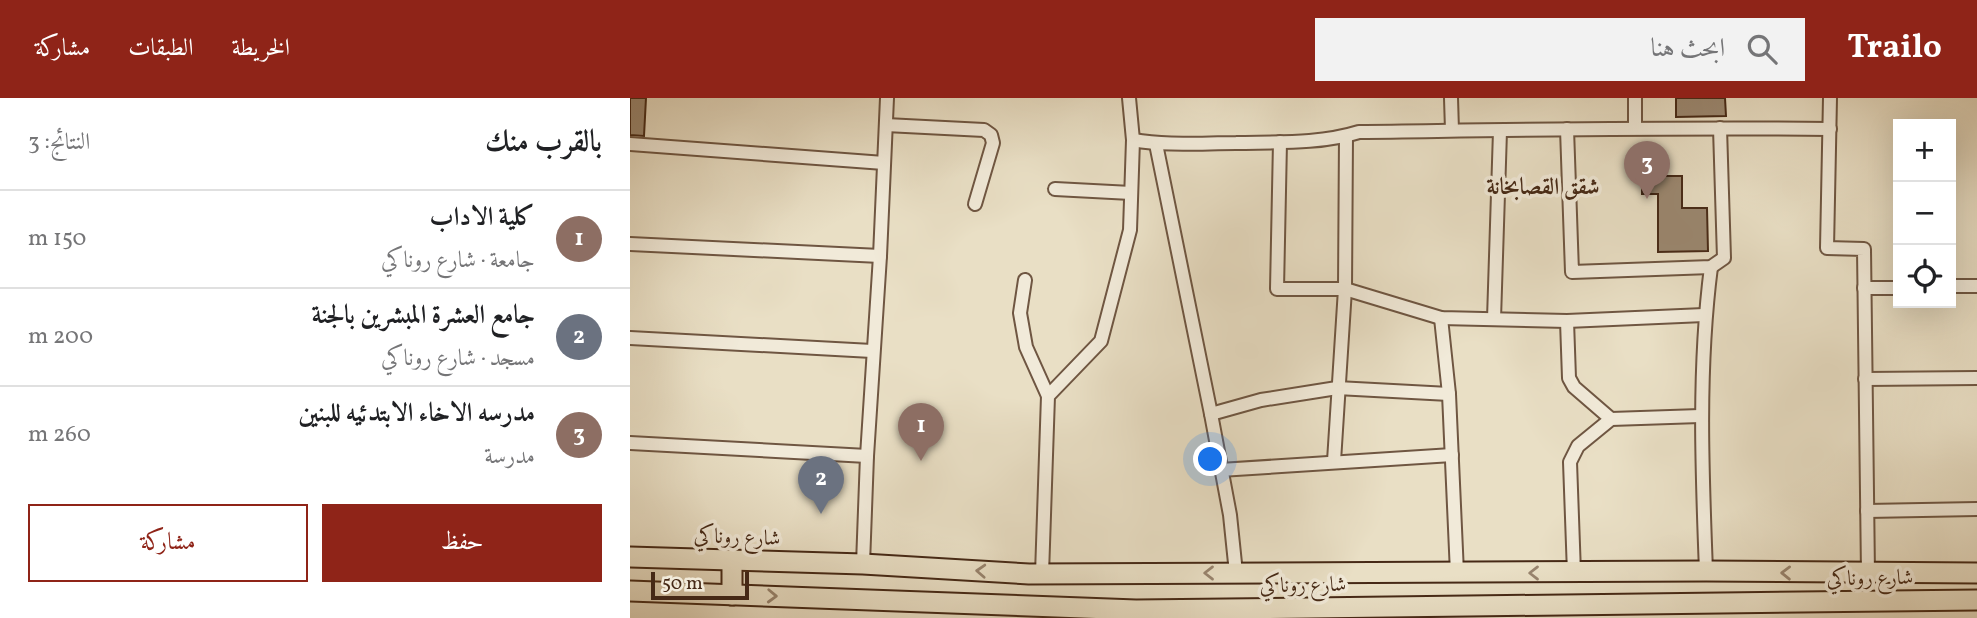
<!DOCTYPE html>
<html lang="ar">
<meta charset="utf-8">
<style>
body{margin:0;font-family:Vollkorn,Amiri,serif;background:#f2f2f2;color:#202124;direction:rtl}
.controls{position:absolute;right:21px;top:21px;display:grid;overflow:hidden;border-radius:0px;box-shadow:0 7px 28px #0002}
.controls button{width:63px;height:63px;display:grid;place-items:center;padding:0;border:0;border-bottom:2px solid #e0e0e0;background:#fff;color:#202124;font:35px sans-serif}
.scale{position:absolute;left:21px;bottom:18px;width:98px;box-sizing:border-box;padding-left:7px;border:4px solid #462916;border-top:0;font-size:19px;line-height:24px;white-space:nowrap;color:#462916;-webkit-text-stroke:5px #f1ead9;paint-order:stroke}
.you{position:absolute;left:581px;top:362px;width:24px;height:24px;margin:-18px;border:5px solid #fff;border-radius:50%;background:#1a73e8;box-shadow:0 0 0 10px #1a73e833}
.badge{display:grid;place-items:center;width:46px;height:46px;border-radius:50%;background:#8f2418;color:#fff;font-size:23px;font-weight:700}
.pin{position:absolute;translate:-50% -58px;filter:drop-shadow(0 2px 4px #0008)}
.pin::after{content:'';position:absolute;top:37px;width:24px;height:21px;background:inherit;clip-path:polygon(0 0,100% 0,50% 100%)}
.list{margin:0;padding:0;list-style:none}
h2{display:flex;justify-content:space-between;align-items:center;height:91px;margin:0;padding:0 28px;font-size:30px}
h2 small{font-size:23px;font-weight:400;color:#757577}
.list li{display:grid;grid-template-columns:46px 1fr auto;gap:21px;align-items:center;box-sizing:border-box;height:98px;padding:0 28px;border-top:2px solid #e0e0e0}
.list b{display:block;font-size:26px;white-space:nowrap}
.list p{margin:0;font-size:23px;white-space:nowrap;color:#757577}
.list em{font-size:23px;font-style:normal;color:#757577}
.actions{display:flex;gap:14px;padding:21px 28px}
.actions a{flex:1;padding:16px 0;border:2px solid #8f2418;border-radius:0px;text-align:center;font-size:24px;color:#8f2418}
.actions .main{background:#8f2418;color:#fff}
.icon{flex:none;width:38px;height:38px;fill:none;stroke:currentColor;stroke-width:2;stroke-linecap:round;stroke-linejoin:round}
.map{position:relative;flex:none;width:1347px;height:520px;overflow:hidden;direction:ltr}
header{display:flex;align-items:center;gap:42px;box-sizing:border-box;height:98px;padding:0 35px;background:#8f2418;color:#fff}
header strong{font-size:33px}
nav{display:flex;gap:38px;margin-inline-start:auto;font-size:24px}
.search{width:490px;height:63px;background:#f2f2f2;display:flex;align-items:center;gap:18px;box-sizing:border-box;padding:0 24px;border-radius:0px;color:#757577;font-size:26px}
main{display:flex}
aside{flex:1;background:#fff}
.map>svg:first-child{display:block}
.building{fill:#9b8871;stroke:#462916;stroke-width:2}
.lines{fill:none;stroke-linecap:round;stroke-linejoin:round}
.street-casing{stroke:#6f5642;stroke-width:16}
.primary-casing{stroke:#462916;stroke-width:23}
.street{stroke:#f1ead9;stroke-width:12}
.primary{stroke:#e9dfc5;stroke-width:19}
.oneway{stroke:#98846e}
.labels{text-anchor:middle;dominant-baseline:central;stroke-width:7;stroke-linejoin:round;paint-order:stroke}
.street-label{font-size:21px;fill:#462916;stroke:#f1ead9}
.neighbourhood-label{font-size:23px;font-weight:bold;fill:#462916;stroke:#f1ead9}
</style>
<header>
<strong>Trailo</strong>
<div class="search"><svg class="icon" aria-label="search" viewBox="0 0 24 24"><circle cx="10" cy="10" r="6"/><path d="M15 15l6 6"/></svg>ابحث هنا</div>
<nav><a>الخريطة</a><a>الطبقات</a><a>مشاركة</a></nav>
</header>
<main>
<div class="map">
<svg width="1347" height="520" viewBox="0 0 1347 520">
<rect width="100%" height="100%" fill="#e9dfc5"/>
<filter id="stains"><feTurbulence type="fractalNoise" baseFrequency=".00286" numOctaves="4"/><feColorMatrix values="0 0 0 0 .2 0 0 0 0 .09 0 0 0 0 .02 0 0 0 .5 -.17"/></filter>
<radialGradient id="worn" r=".72"><stop offset=".6" stop-color="#630" stop-opacity="0"/><stop offset="1" stop-color="#630" stop-opacity=".3"/></radialGradient>
<g class="building">
<polygon points="0,0 16,0 14,38 0,37"/>
<polygon points="1046,0 1095,0 1096,18 1046,19"/>
<polygon points="1012,68 1026,68 1026,78 1052,78 1052,110 1077,110 1078,153 1028,154 1028,96 1012,96"/>
</g>
<g class="lines">
<defs>
<g id="street">
<polyline points="821,0 822,32"/>
<polyline points="1200,0 1197,150 1234,151 1238,476"/>
<polyline points="256,27 354,32 361,37 363,45 345,106"/>
<polyline points="1005,29 1005,0"/>
<polyline points="937,31 942,174 1081,169 1094,160 1090,30"/>
<path d="M503 42C537 48 571 45 606 45 646 44 691 46 729 34 886 32 1043 29 1200 31"/>
<polyline points="650,44 647,191 715,191 811,220 937,223 1074,217"/>
<polyline points="0,46 254,65"/>
<polyline points="526,46 581,316 600,417 606,475"/>
<polyline points="425,91 501,95"/>
<polyline points="0,146 250,158"/>
<polyline points="395,182 390,215 396,249 418,298"/>
<polyline points="1321,188 1347,188"/>
<polyline points="1234,190 1268,190"/>
<polyline points="811,220 819,296 827,475"/>
<polyline points="864,221 870,33"/>
<polyline points="937,223 939,280 944,289 981,321"/>
<polyline points="0,240 242,253"/>
<polyline points="1235,281 1347,280"/>
<polyline points="581,316 631,302 707,290 819,296"/>
<polyline points="0,345 237,358"/>
<polyline points="704,363 715,191 716,38"/>
<polyline points="590,372 822,357"/>
<polyline points="1237,413 1347,411"/>
<polyline points="233,466 237,358 250,158 257,0"/>
<path d="M1076 473C1072 371 1068 270 1081 169"/>
<polyline points="944,475 940,364 948,348 981,321 1070,318"/>
<polyline points="412,476 418,298 471,243 500,132 503,42 499,0"/>
</g>
<g id="primary">
<polyline points="0,459 233,466 399,476 1076,473 1347,475"/>
<polyline points="102,462 102,497"/>
<polyline points="0,493 506,512 1347,502"/>
</g>
</defs>
<use href="#street" class="street-casing"/>
<use href="#primary" class="primary-casing"/>
<use href="#street" class="street"/>
<use href="#primary" class="primary"/>
</g>
<defs><path id="oneway-chevron" d="M-2-3.5L2.5 0L-2 3.5" fill="none" stroke-width="1.6" stroke-linecap="round" stroke-linejoin="round" transform="scale(1.75)"/></defs>
<g class="oneway">
<use href="#oneway-chevron" transform="translate(351 473) rotate(-177)"/>
<use href="#oneway-chevron" transform="translate(579 475) rotate(180)"/>
<use href="#oneway-chevron" transform="translate(904 475) rotate(180)"/>
<use href="#oneway-chevron" transform="translate(1156 475) rotate(-179)"/>
<use href="#oneway-chevron" transform="translate(142 498) rotate(2)"/>
</g>
<g class="labels">
<g class="street-label">
<text transform="translate(107 440) rotate(2)">شارع روناكي</text>
<text transform="translate(1240 481) rotate(-1)">شارع روناكي</text>
<text transform="translate(673 488) rotate(-1)">شارع روناكي</text>
</g>
<g class="neighbourhood-label">
<text x="913" y="90">شقق القصابخانة</text>
</g>
</g>
<rect width="100%" height="100%" filter="url(#stains)"/>
<rect width="100%" height="100%" fill="url(#worn)"/>
</svg>
<div class="controls">
<button>+</button>
<button>−</button>
<button><svg class="icon" aria-label="locate" viewBox="0 0 24 24"><circle cx="12" cy="12" r="6"/><path d="M12 2v4M12 18v4M2 12h4M18 12h4"/></svg></button>
</div>
<div class="scale">50 m</div>
<div class="you"></div>
<div class="pin badge" style="left:291px;top:363px;background:#8d6e63">1</div>
<div class="pin badge" style="left:191px;top:416px;background:#6b7280">2</div>
<div class="pin badge" style="left:1017px;top:101px;background:#8d6e63">3</div>
</div>
<aside>
<h2>بالقرب منك<small>النتائج: 3</small></h2>
<ul class="list">
<li><span class="badge" style="background:#8d6e63">1</span><div><b>كلية الاداب</b><p>جامعة · شارع روناكي</p></div><em>150 m</em></li>
<li><span class="badge" style="background:#6b7280">2</span><div><b>جامع العشرة المبشرين بالجنة</b><p>مسجد · شارع روناكي</p></div><em>200 m</em></li>
<li><span class="badge" style="background:#8d6e63">3</span><div><b>مدرسه الاخاء الابتدئيه للبنين</b><p>مدرسة</p></div><em>260 m</em></li>
</ul>
<div class="actions"><a class="main">حفظ</a><a>مشاركة</a></div>
</aside>
</main>
